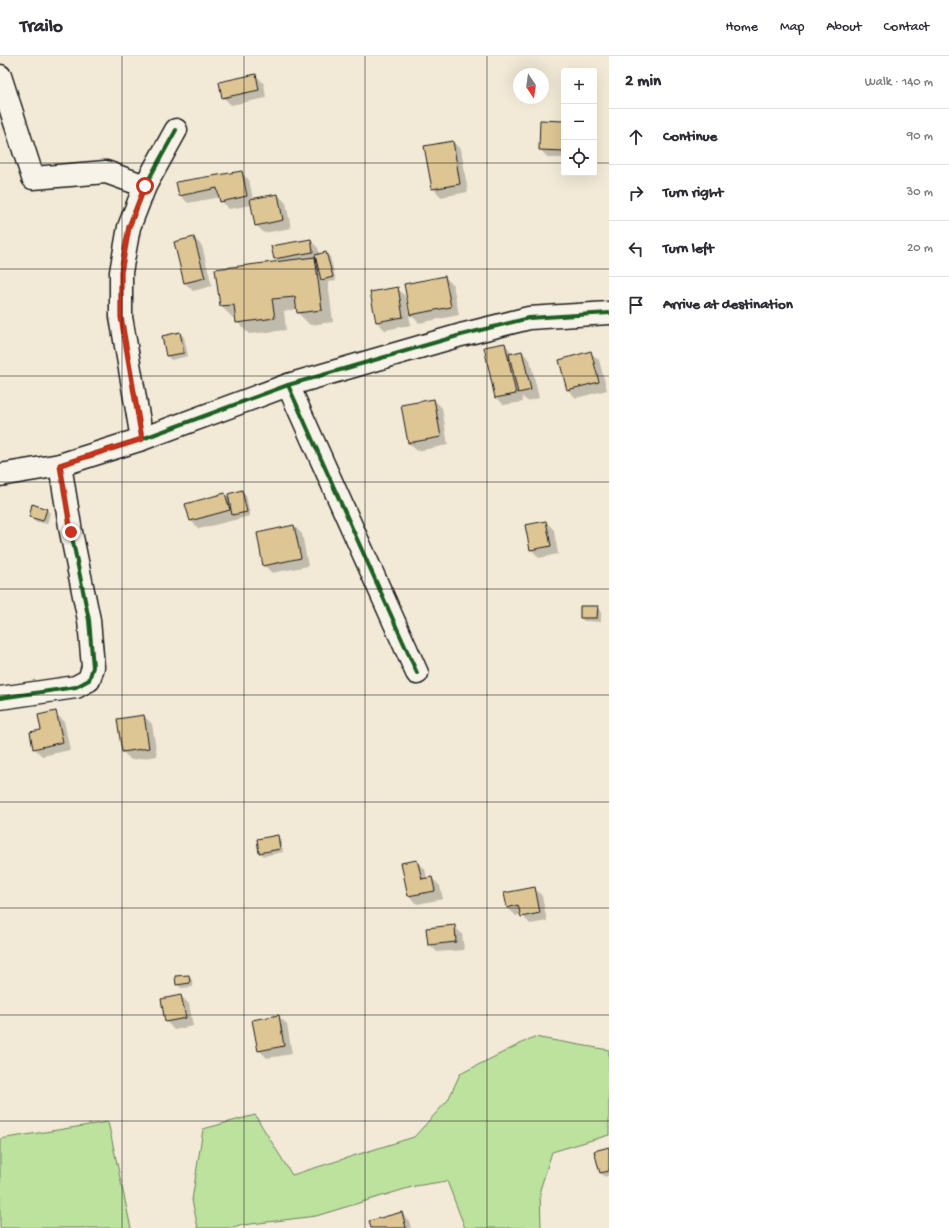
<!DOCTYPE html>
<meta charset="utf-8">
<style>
body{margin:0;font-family:"Gochi Hand",sans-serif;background:#f2f2f3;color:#2b2b33}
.controls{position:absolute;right:12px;top:12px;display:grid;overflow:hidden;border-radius:4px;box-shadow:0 4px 16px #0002}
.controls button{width:36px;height:36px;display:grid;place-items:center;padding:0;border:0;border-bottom:1px solid #e1e1e2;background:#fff;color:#2b2b33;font:20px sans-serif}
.compass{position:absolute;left:513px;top:12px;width:36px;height:36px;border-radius:50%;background:#fff;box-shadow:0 4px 16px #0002;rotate:167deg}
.stop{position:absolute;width:12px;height:12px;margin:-9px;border:3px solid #c8321e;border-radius:50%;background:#fff}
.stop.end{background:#c8321e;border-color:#fff;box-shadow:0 1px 4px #0008}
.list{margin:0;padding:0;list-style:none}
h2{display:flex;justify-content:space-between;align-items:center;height:52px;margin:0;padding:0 16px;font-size:17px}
h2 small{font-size:13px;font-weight:400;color:#7c7c81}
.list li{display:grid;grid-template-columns:26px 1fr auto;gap:12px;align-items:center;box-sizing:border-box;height:56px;padding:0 16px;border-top:1px solid #e1e1e2}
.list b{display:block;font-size:15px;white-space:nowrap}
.list em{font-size:13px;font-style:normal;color:#7c7c81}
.icon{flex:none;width:22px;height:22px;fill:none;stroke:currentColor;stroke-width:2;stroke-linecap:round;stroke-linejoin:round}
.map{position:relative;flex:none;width:609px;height:1172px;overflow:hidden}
header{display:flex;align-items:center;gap:24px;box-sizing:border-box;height:56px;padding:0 20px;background:#fff;border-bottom:1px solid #e1e1e2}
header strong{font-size:19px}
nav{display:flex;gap:22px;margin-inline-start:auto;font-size:14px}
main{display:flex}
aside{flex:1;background:#fff}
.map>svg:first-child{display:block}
.green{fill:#bce29e;stroke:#6c7f5d}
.shadow{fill:#0003}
.building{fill:#dec594;stroke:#1c1c1c}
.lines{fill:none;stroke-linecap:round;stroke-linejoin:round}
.minor-casing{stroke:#1c1c1c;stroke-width:25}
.minor{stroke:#f7f3e8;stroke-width:22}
.cycleway-casing{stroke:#f7f3e8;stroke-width:6}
.cycleway{stroke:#1b5e20;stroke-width:4}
.route{stroke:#c8321e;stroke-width:5}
.grid{fill:none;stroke:#1c1c1c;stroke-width:1;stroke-opacity:0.55}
</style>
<header>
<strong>Trailo</strong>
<nav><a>Home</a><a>Map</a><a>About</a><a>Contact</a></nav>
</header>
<main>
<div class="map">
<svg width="609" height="1172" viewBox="0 0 609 1172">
<rect width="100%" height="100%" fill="#f2ead7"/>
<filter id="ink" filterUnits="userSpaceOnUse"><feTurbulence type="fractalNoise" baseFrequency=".025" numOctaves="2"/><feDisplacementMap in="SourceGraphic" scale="8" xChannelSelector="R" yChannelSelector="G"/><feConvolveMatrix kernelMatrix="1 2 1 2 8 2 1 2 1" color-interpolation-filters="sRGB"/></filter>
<g filter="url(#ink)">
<g class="green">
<polygon points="534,981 609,994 609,1079 552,1096 540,1134 541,1172 465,1172 447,1125 415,1130 316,1160 243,1169 233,1172 198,1172 192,1144 203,1073 255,1059 292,1119 414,1081 448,1044 460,1018"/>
<polygon points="108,1066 131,1172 0,1172 0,1083"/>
</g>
<g class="shadow">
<polygon points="256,19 264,28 266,42 231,49 223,41"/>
<polygon points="564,66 564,102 548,102 540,93"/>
<polygon points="453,86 461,94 468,136 441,141 433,132"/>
<polygon points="241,116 249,124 253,143 278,139 286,147 291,172 264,177 256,169 252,149 229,153 221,145 220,141 188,147 180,139"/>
<polygon points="194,182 202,190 212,230 193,235 185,227"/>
<polygon points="310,184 318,192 320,199 326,197 330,201 336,225 328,226 333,266 310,269 298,257 297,253 284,255 286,274 249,278 237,266 236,262 233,262 221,250 278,206 275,203"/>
<polygon points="445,221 453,229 459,259 419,267 411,259"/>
<polygon points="397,232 405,240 411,269 385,274 377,266"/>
<polygon points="180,277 184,281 188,300 171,304 167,300 163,281"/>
<polygon points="505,288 513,298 522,296 530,304 539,342 527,345 522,340 523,346 504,349 496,341"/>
<polygon points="590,296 599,304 607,334 576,342 568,334 560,304"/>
<polygon points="434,344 442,352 448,389 417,395 409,387"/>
<polygon points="242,435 246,439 250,460 199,473 191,465 187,449 225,438 230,443"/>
<polygon points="47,454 50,457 47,468 34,465 30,461"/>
<polygon points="546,466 554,474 558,498 539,502 531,493"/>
<polygon points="294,470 302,478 308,510 272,517 264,509"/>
<polygon points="597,551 601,555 601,566 584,565 581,562"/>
<polygon points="55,657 64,665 70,694 42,700 34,692 42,674"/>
<polygon points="144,660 152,668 157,700 131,704 123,696 118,663"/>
<polygon points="277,780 281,784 283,796 264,800 260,796"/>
<polygon points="417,805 425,813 427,823 432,822 440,830 443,843 417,848 409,840"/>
<polygon points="534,832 542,840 547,865 530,868 521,858 516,860 508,852"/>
<polygon points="454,870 462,878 464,894 437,896 429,888"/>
<polygon points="189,920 192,924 193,931 181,932 177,928"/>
<polygon points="181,940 189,948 193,970 174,974 166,965"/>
<polygon points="278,960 287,968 292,998 267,1002 259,994"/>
<polygon points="609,1092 609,1119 605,1121 601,1117"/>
<polygon points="401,1157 409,1165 411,1172 372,1172"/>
</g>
<g class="building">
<polygon points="256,18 259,34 222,42 219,26"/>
<polygon points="540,64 564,65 564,95 539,94"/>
<polygon points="453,85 460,128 432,133 424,90"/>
<polygon points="242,115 247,140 220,146 217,132 179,140 176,126"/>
<polygon points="278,138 283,164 255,170 250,143"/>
<polygon points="194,181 205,222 184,227 174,186"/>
<polygon points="311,183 313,196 274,203 271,190"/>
<polygon points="326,196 333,221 321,224 315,199"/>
<polygon points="315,201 322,254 297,257 295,241 272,243 275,262 236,267 234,249 220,250 215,213"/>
<polygon points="445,220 451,251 410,259 404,228"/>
<polygon points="398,231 403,261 376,266 370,236"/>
<polygon points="180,276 184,297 166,300 162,280"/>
<polygon points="505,287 516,338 495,342 484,291"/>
<polygon points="522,295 531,334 518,337 509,298"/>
<polygon points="591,295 599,326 567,334 559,304"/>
<polygon points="434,343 441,381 408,387 401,349"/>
<polygon points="242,434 247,456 232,459 228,438"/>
<polygon points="225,437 230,454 190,465 185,448"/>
<polygon points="32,448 47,453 43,465 29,461"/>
<polygon points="546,465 551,490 530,494 525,469"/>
<polygon points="294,469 301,502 263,510 257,477"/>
<polygon points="580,550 598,550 597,562 580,562"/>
<polygon points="56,655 63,686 33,693 30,676 41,674 38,659"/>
<polygon points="144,659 149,692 122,696 117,663"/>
<polygon points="278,779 280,793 259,797 257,783"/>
<polygon points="417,804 422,823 432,821 435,835 408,840 401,807"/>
<polygon points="535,831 540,857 521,861 518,849 507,852 504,837"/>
<polygon points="455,869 456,886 428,889 426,872"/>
<polygon points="189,919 190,927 176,929 175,920"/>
<polygon points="181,939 186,962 165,966 161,943"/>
<polygon points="279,959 284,990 258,995 252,964"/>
<polygon points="609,1091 609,1115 600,1117 594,1095"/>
<polygon points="402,1156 406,1172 371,1172 369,1165"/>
</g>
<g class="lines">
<defs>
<g id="minor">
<polyline points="0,20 33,122 106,116 145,130"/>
<polyline points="288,329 417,617"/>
<polyline points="142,383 121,261 121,216 129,171 145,130 176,74"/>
<polyline points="0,419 60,409"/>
<polyline points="0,642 76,631 89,624 93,611 89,564 71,476 60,409 142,383 288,329 461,279 529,262 609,257"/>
</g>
</defs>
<use href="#minor" class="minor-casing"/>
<use href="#minor" class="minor"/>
<defs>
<g id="cycleway">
<polyline points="288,329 417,617"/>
<polyline points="142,383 121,261 121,216 129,171 145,130 176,74"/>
<polyline points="0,642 76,631 89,624 93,611 89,564 71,476 60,409 142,383 288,329 461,279 529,262 609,257"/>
</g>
</defs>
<use href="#cycleway" class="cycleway-casing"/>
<use href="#cycleway" class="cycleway"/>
</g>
</g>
<g class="lines" filter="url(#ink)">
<polyline class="route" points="71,476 60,409 142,383 121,261 121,216 129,171 145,130"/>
</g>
<path class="grid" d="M122 0V1172M244 0V1172M365 0V1172M487 0V1172M0 107H564M594 107H609M0 213H609M0 320H609M0 426H609M0 533H609M0 639H609M0 746H609M0 852H609M0 959H609M0 1065H609"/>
</svg>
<div class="controls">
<button>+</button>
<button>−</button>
<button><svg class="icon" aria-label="locate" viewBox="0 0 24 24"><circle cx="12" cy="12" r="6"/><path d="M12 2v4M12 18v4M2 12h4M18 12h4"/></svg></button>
</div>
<svg class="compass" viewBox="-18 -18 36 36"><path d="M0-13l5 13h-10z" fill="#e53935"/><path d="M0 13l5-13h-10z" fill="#7c7c81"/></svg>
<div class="stop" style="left:145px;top:130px"></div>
<div class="stop end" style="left:71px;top:476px"></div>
</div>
<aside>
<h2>2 min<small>Walk · 140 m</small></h2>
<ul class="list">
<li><svg class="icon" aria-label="ahead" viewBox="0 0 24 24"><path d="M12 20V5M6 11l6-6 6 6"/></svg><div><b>Continue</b></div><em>90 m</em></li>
<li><svg class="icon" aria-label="right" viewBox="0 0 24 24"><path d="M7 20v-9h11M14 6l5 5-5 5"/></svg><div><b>Turn right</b></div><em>30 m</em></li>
<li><svg class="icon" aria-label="left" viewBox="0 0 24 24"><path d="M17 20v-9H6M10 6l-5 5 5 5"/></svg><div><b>Turn left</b></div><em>20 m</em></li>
<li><svg class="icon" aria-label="arrive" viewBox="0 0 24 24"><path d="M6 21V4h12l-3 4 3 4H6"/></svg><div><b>Arrive at destination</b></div></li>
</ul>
</aside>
</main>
